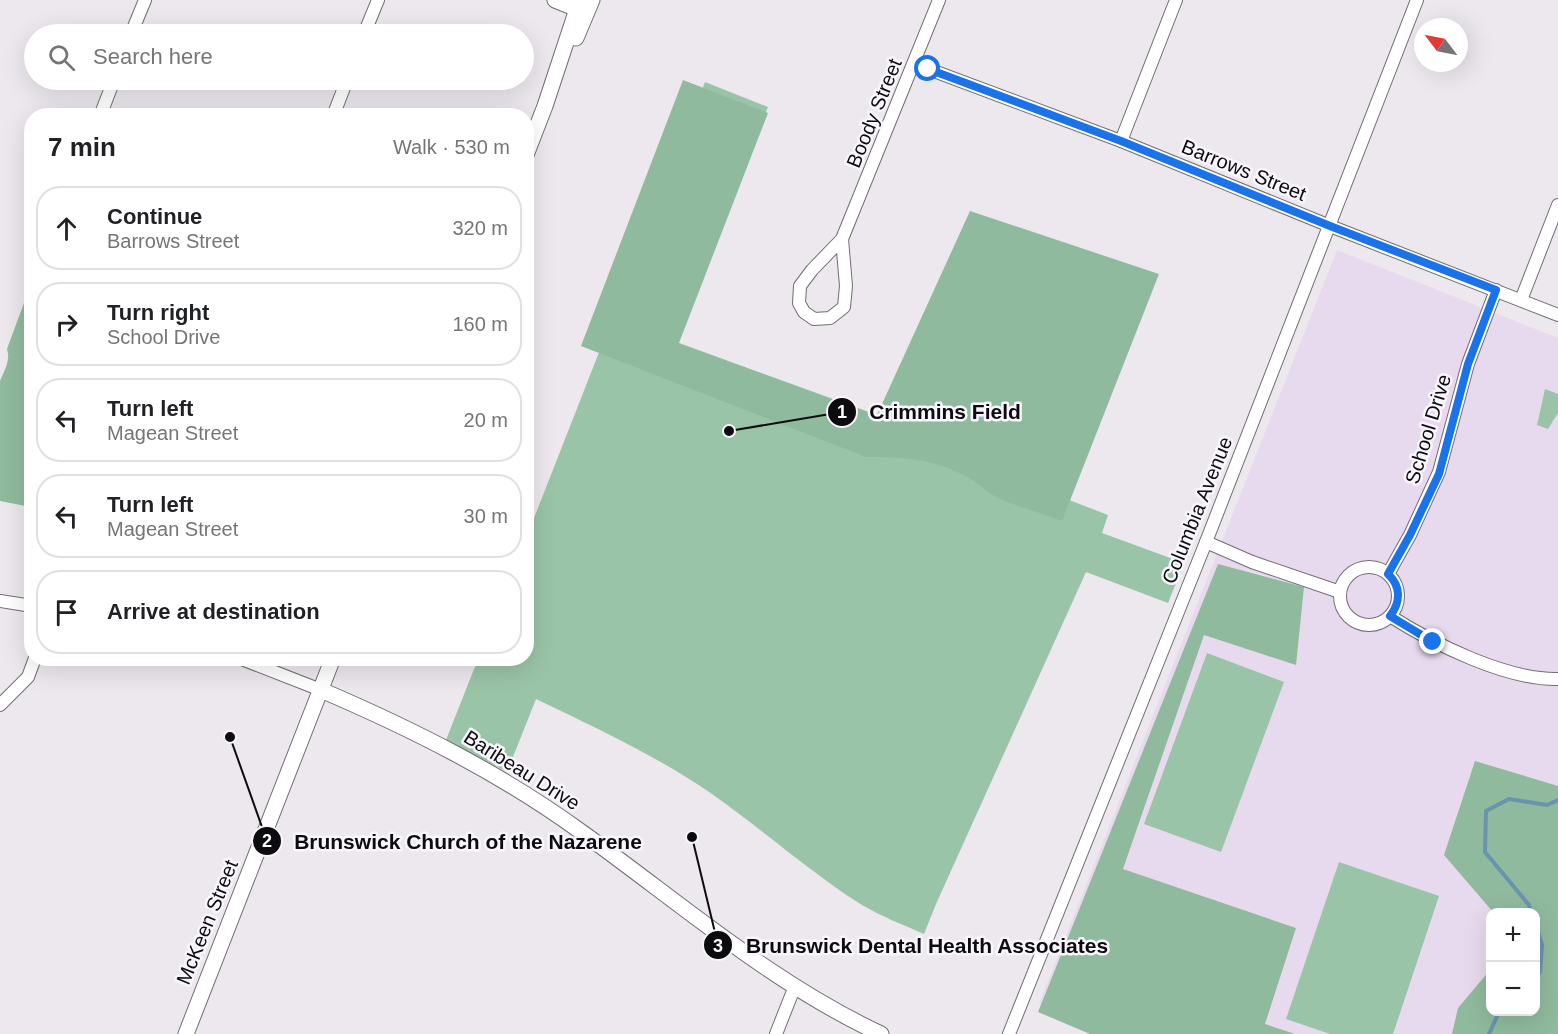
<!DOCTYPE html>
<meta charset="utf-8">
<style>
body{margin:0;font-family:Helvetica,sans-serif;background:#f6f6f6;color:#202124}
.controls{position:absolute;right:18px;bottom:18px;display:grid;overflow:hidden;border-radius:12px;box-shadow:0 6px 24px #0002}
.controls button{width:54px;height:54px;display:grid;place-items:center;padding:0;border:0;border-bottom:2px solid #e0e0e0;background:#fff;color:#202124;font:30px sans-serif}
.compass{position:absolute;left:1414px;top:18px;width:54px;height:54px;border-radius:50%;background:#fff;box-shadow:0 6px 24px #0002;rotate:302deg}
.stop{position:absolute;width:18px;height:18px;margin:-14px;border:4px solid #1a73e8;border-radius:50%;background:#fff}
.stop.end{background:#1a73e8;border-color:#fff;box-shadow:0 2px 6px #0008}
.list{margin:0;padding:0;list-style:none}
h2{display:flex;justify-content:space-between;align-items:center;height:78px;margin:0;padding:0 24px;font-size:26px}
h2 small{font-size:20px;font-weight:400;color:#757577}
.list li{display:grid;grid-template-columns:39px 1fr auto;gap:18px;align-items:center;box-sizing:border-box;height:84px;margin:0 12px 12px;padding:0 12px;border:2px solid #e0e0e0;border-radius:24px}
.list b{display:block;font-size:22px;white-space:nowrap}
.list p{margin:0;font-size:20px;white-space:nowrap;color:#757577}
.list em{font-size:20px;font-style:normal;color:#757577}
.icon{flex:none;width:33px;height:33px;fill:none;stroke:currentColor;stroke-width:2;stroke-linecap:round;stroke-linejoin:round}
.map{position:relative;flex:none;width:1558px;height:1034px;overflow:hidden}
.search{position:absolute;background:#fff;box-shadow:0 6px 24px #0002;left:24px;top:24px;width:510px;height:66px;display:flex;align-items:center;gap:15px;box-sizing:border-box;padding:0 21px;border-radius:33px;color:#757577;font-size:22px}
.panel{position:absolute;background:#fff;box-shadow:0 6px 24px #0002;left:24px;top:108px;width:510px;height:558px;border-radius:24px}
.map>svg:first-child{display:block}
.education{fill:#e8daee;fill-rule:evenodd}
.green{fill:#9ac4a7}
.forest{fill:#90ba9d}
.lines{fill:none;stroke-linecap:round;stroke-linejoin:round}
.stream{stroke:#6994af;stroke-width:4}
.minor-casing{stroke:#716e73;stroke-width:14}
.tertiary-casing{stroke:#716e73;stroke-width:17}
.minor{stroke:#fff;stroke-width:12}
.tertiary{stroke:#fff;stroke-width:15}
.route{stroke:#1a73e8;stroke-width:8}
.labels{text-anchor:middle;dominant-baseline:central;stroke-width:5;stroke-linejoin:round;paint-order:stroke}
.street-label{font-size:20px;fill:#0c0b0d;stroke:#f9f5fc}
.leader{fill:none;stroke:#0c0b0d;stroke-width:2}
.callout-dot{fill:#0c0b0d;stroke:#f9f5fc;stroke-width:2}
.mark-label{font-size:18px;text-anchor:middle;font-weight:bold;fill:#fff}
.callout-label{font-size:21px;text-anchor:middle;font-weight:bold;fill:#0c0b0d;stroke:#f9f5fc;stroke-width:5;stroke-linejoin:round;paint-order:stroke}
</style>
<div class="map">
<svg width="1558" height="1034" viewBox="0 0 1558 1034">
<rect width="100%" height="100%" fill="#ece8ee"/>
<path class="education" d="M1337 250 1558 338V1034H1116L1039 1004ZM1490 912H1536V1012H1490Z"/>
<g class="green">
<path d="M705 82 768 107 674 347 1108 515 1102 533 1184 563 1168 603 1086 572 936 904 924 934C904 925 882 917 862 905 810 872 763 830 712 794 657 756 596 728 536 699L507 772 446 740 478 659 526 658 527 536Z"/>
<polygon points="1545,389 1558,394 1558,413 1548,429 1537,425"/>
<polygon points="1207,653 1284,682 1221,852 1144,824"/>
<polygon points="1339,862 1439,896 1393,1034 1330,1034 1286,1019"/>
</g>
<g class="forest">
<path d="M683 80 768 113 679 343 877 415 970 211 1159 274 1062 521C1041 513 1020 507 1000 499 987 493 978 482 965 476 931 458 903 457 866 457L581 346Z"/>
<path d="M31 284V507L0 501V381C4 371 11 360 7 349Z"/>
<polygon points="1218,564 1304,587 1296,665 1204,635 1123,869 1296,928 1265,1024 1295,1034 1090,1034 1038,1012"/>
<polygon points="1475,761 1558,786 1558,1034 1452,1034 1458,1008 1490,970 1490,1012 1536,1012 1536,912 1493,912 1444,855"/>
</g>
<g class="lines">
<g class="stream">
<polyline points="1531,912 1529,905 1485,852 1486,811 1509,799 1547,805 1558,800"/>
<polyline points="1536,925 1542,945 1540,972 1536,977"/>
<polyline points="1489,1034 1499,1012"/>
</g>
<defs>
<g id="minor">
<polyline points="131,34 145,0"/>
<polyline points="364,34 378,0"/>
<polyline points="915,64 1121,141 1330,226 1558,315"/>
<polyline points="100,116 114,80"/>
<polyline points="333,116 347,80"/>
<polyline points="1121,141 1176,0"/>
<polyline points="842,239 846,286 844,307 830,318 814,319 804,312 799,303 800,286 812,270 842,239 939,0"/>
<polyline points="1521,300 1558,205"/>
<polyline points="1206,542 1252,562 1340,592"/>
<circle cx="1369" cy="596" r="29"/>
<polyline points="1388,574 1410,535 1439,472 1468,364 1496,290"/>
<polyline points="0,601 32,606"/>
<path d="M1390 616C1434 644 1506 680 1558 679"/>
<polyline points="239,658 321,690"/>
<polyline points="0,705 28,677 35,658"/>
<polyline points="776,1034 795,986"/>
<polyline points="1009,1034 1206,542 1417,0"/>
</g>
<g id="tertiary">
<polyline points="555,0 585,12"/>
<polyline points="576,38 592,0"/>
<polyline points="526,155 545,106 580,0"/>
<path d="M321 690C412 729 500 773 580 831 678 901 771 983 881 1034"/>
<polyline points="186,1034 333,658"/>
</g>
</defs>
<use href="#minor" class="minor-casing"/>
<use href="#tertiary" class="tertiary-casing"/>
<use href="#minor" class="minor"/>
<use href="#tertiary" class="tertiary"/>
</g>
<g class="lines">
<path class="route" d="M928 69 1121 141 1330 226 1496 290 1468 364 1439 474 1410 535 1388 574C1401 586 1401 602 1390 616L1433 642"/>
</g>
<g class="labels">
<g class="street-label">
<text transform="translate(874 113) rotate(-68)">Boody Street</text>
<text transform="translate(1244 170) rotate(22)">Barrows Street</text>
<text transform="translate(1428 429) rotate(-73)">School Drive</text>
<text transform="translate(1197 510) rotate(-68)">Columbia Avenue</text>
<text transform="translate(522 770) rotate(32)">Baribeau Drive</text>
<text transform="translate(207 922) rotate(-68)">McKeen Street</text>
</g>
</g>
<path class="leader" d="M729 431L842 412M230 737L267 841M692 837L718 945"/>
<g class="callout-dot">
<circle cx="729" cy="431" r="6"/>
<circle cx="230" cy="737" r="6"/>
<circle cx="692" cy="837" r="6"/>
<circle cx="842" cy="412" r="15"/>
<circle cx="267" cy="841" r="15"/>
<circle cx="718" cy="945" r="15"/>
</g>
<g class="mark-label">
<text x="842" y="418">1</text>
<text x="267" y="847">2</text>
<text x="718" y="952">3</text>
</g>
<g class="callout-label">
<text x="945" y="419">Crimmins Field</text>
<text x="468" y="849">Brunswick Church of the Nazarene</text>
<text x="927" y="953">Brunswick Dental Health Associates</text>
</g>
</svg>
<div class="controls">
<button>+</button>
<button>−</button>
</div>
<svg class="compass" viewBox="-18 -18 36 36"><path d="M0-13l5 13h-10z" fill="#e53935"/><path d="M0 13l5-13h-10z" fill="#757577"/></svg>
<div class="stop" style="left:928px;top:69px"></div>
<div class="stop end" style="left:1433px;top:642px"></div>
<div class="search"><svg class="icon" aria-label="search" viewBox="0 0 24 24"><circle cx="10" cy="10" r="6"/><path d="M15 15l6 6"/></svg>Search here</div>
<section class="panel">
<h2>7 min<small>Walk · 530 m</small></h2>
<ul class="list">
<li><svg class="icon" aria-label="ahead" viewBox="0 0 24 24"><path d="M12 20V5M6 11l6-6 6 6"/></svg><div><b>Continue</b><p>Barrows Street</p></div><em>320 m</em></li>
<li><svg class="icon" aria-label="right" viewBox="0 0 24 24"><path d="M7 20v-9h11M14 6l5 5-5 5"/></svg><div><b>Turn right</b><p>School Drive</p></div><em>160 m</em></li>
<li><svg class="icon" aria-label="left" viewBox="0 0 24 24"><path d="M17 20v-9H6M10 6l-5 5 5 5"/></svg><div><b>Turn left</b><p>Magean Street</p></div><em>20 m</em></li>
<li><svg class="icon" aria-label="left" viewBox="0 0 24 24"><path d="M17 20v-9H6M10 6l-5 5 5 5"/></svg><div><b>Turn left</b><p>Magean Street</p></div><em>30 m</em></li>
<li><svg class="icon" aria-label="arrive" viewBox="0 0 24 24"><path d="M6 21V4h12l-3 4 3 4H6"/></svg><div><b>Arrive at destination</b></div></li>
</ul>
</section>
</div>
